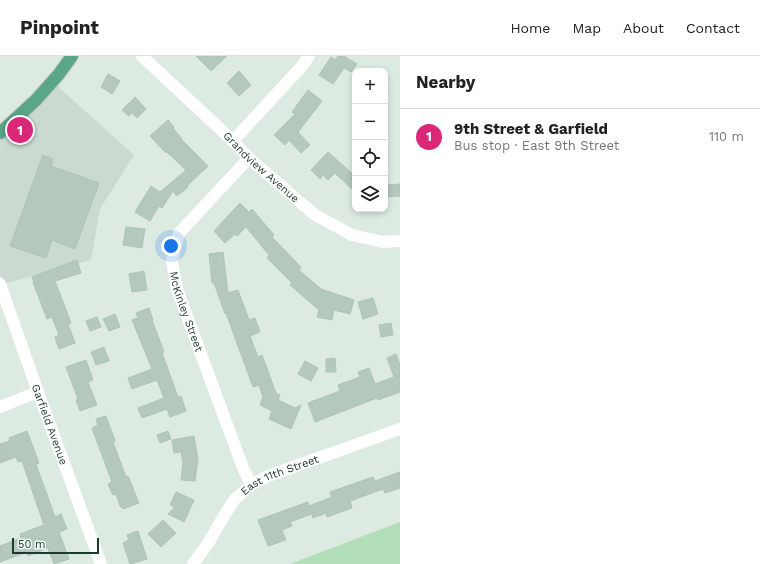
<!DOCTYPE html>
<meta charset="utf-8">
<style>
body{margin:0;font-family:"Work Sans",sans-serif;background:#f2f2f2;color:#222}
.controls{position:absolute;right:12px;top:12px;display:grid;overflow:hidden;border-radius:8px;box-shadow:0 2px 6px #0003}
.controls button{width:36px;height:36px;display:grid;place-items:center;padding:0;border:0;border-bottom:1px solid #e0e0e0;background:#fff;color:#222;font:20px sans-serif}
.scale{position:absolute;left:12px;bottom:10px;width:87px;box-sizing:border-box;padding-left:4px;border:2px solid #1c3a2e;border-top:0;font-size:11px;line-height:14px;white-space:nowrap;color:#1c3a2e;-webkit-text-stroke:3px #ecf7f0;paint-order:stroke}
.you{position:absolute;left:171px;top:190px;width:14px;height:14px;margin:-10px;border:3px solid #fff;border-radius:50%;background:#1a73e8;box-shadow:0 0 0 6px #1a73e833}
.badge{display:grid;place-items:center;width:26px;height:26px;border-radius:50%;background:#db2777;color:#fff;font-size:13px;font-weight:700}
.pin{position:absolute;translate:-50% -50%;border:2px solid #fff;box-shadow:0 1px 4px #0006}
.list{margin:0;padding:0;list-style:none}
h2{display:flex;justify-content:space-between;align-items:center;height:52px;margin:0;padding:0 16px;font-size:17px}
h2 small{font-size:13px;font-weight:400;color:#767676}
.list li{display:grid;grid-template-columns:26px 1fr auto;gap:12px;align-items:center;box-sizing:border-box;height:56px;padding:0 16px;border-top:1px solid #e0e0e0}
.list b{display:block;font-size:15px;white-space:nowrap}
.list p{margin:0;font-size:13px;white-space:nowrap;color:#767676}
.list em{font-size:13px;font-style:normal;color:#767676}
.icon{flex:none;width:22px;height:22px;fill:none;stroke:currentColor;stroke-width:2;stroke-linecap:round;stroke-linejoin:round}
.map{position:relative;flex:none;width:400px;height:508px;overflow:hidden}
header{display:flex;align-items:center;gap:24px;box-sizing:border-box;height:56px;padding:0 20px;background:#fff;border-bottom:1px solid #e0e0e0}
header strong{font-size:19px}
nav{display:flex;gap:22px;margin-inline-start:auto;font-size:14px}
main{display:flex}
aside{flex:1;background:#fff}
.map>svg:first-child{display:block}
.built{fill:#cadad1}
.green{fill:#b2deb8}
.building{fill:#b4c8bd;stroke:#aec4b8}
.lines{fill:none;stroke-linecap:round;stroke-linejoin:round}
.major-casing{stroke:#bbc4c0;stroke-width:14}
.minor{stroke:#fff;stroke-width:12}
.major{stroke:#5ba588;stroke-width:12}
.labels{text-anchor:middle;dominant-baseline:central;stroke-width:3;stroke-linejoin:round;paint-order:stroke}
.street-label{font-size:11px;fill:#1c3a2e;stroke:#ecf7f0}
</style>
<header>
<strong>Pinpoint</strong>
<nav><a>Home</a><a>Map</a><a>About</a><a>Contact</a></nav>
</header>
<main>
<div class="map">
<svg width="400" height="508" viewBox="0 0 400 508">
<rect width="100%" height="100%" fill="#dceae2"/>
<polygon class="built" points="55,28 134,99 100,153 91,204 3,228 0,218 0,82"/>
<polygon class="green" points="400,466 400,508 290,508"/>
<g class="building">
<polygon points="196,0 227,0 211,15"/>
<polygon points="338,0 344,0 357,8 351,16 344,12 333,28 319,19 331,1 335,4"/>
<polygon points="239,15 251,29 239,40 227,27"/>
<polygon points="108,18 120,25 112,38 101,31"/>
<polygon points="308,34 322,45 298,76 310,89 301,97 289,84 285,89 274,79 295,58 292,56"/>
<polygon points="135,41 146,53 137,62 132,57 129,60 122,54"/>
<polygon points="168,64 174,71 173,72 182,83 181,83 208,110 187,130 188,131 177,140 173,135 162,152 159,150 150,165 135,156 151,130 160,136 186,114 167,96 166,97 150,80"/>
<polygon points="328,96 355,120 355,136 335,117 328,124 323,119 320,123 311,114"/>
<polygon points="43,99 53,103 51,110 99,127 75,193 52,184 46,202 10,190"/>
<polygon points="400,128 400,140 385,141 385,129"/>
<polygon points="240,147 249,156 252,153 274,179 272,181 301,211 299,214 321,233 354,244 350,258 334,254 332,264 317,261 319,254 290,229 292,227 267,202 269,199 246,171 237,180 235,178 225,187 214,175"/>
<polygon points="126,171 145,173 142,192 123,189"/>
<polygon points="223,196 228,237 238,234 249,264 255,262 260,276 250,280 258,301 262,299 276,337 280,339 278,344 295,352 301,349 291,373 269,363 272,355 260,349 263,341 259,329 253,331 226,257 225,258 214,227 212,227 209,198"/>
<polygon points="77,204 81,217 55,225 71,267 68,268 75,287 59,293 55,281 59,279 52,261 47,263 33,226 34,226 32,221"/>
<polygon points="144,215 147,234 132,236 129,218"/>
<polygon points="373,242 378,258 363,263 358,246"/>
<polygon points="149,252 153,264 152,264 164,296 162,297 178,341 181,340 186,355 170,361 167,353 142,362 138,352 164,342 157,324 132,333 128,322 152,313 132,264 138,262 136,257"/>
<polygon points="115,258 120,271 109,275 103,263"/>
<polygon points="97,261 101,271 90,275 86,265"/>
<polygon points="391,267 393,279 381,281 379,269"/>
<polygon points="104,291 109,305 96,309 91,296"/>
<polygon points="396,298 400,309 400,336 378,344 377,342 315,366 308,347 340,335 338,329 360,321 358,316 369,312 375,328 394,321 387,302"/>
<polygon points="335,302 336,316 326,316 326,303"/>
<polygon points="86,304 93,324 88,326 97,349 80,355 76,344 78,343 66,311"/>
<polygon points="305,305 318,312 311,325 298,318"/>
<polygon points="106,360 115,385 113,386 126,421 128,420 139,447 123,453 120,450 116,438 113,439 108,428 112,426 92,372 98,369 96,363"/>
<polygon points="27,375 39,407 36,408 55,461 61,458 67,473 59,476 69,503 54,508 48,492 28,500 27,496 0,506 0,490 21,482 20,478 44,469 22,405 18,406 16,401 0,407 0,388 10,385 9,382"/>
<polygon points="168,375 171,383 160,387 157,379"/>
<polygon points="194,380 198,403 195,425 181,424 183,406 181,396 174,397 172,384"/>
<polygon points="400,416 400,432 385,437 383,433 350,445 352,452 327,461 326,457 313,462 312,458 290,466 292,470 282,474 286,484 268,490 258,464 308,446 309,450 332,441 330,436 373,421 375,425"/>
<polygon points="176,436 194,444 184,466 168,458 175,451 170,449"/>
<polygon points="163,464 176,477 161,491 148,478"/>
<polygon points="138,475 147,503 130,508 123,487 129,484 127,479"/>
</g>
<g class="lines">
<defs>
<polyline id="major" points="0,77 36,44 59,18 72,0"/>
</defs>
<use href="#major" class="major-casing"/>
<g class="minor">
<path id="s1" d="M142 0 233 85 249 102 315 159 352 179 383 186 400 185"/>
<polyline points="233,85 302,10 309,0"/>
<path id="s2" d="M249 102 179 177 172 205 177 233 243 412 251 429"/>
<path id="s3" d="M0 228 38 336 101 508"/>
<polyline points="0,351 38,336"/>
<path id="s4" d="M193 508 209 486 225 458 235 443 251 429 268 420 400 373"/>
</g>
<use href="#major" class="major"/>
</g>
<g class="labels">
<g class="street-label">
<text stroke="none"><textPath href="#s1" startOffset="163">Grandview Avenue</textPath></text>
<text stroke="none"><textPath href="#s2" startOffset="184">McKinley Street</textPath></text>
<text stroke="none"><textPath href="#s3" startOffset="149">Garfield Avenue</textPath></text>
<text stroke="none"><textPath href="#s4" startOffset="129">East 11th Street</textPath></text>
</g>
</g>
</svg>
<div class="controls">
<button>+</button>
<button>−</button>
<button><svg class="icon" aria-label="locate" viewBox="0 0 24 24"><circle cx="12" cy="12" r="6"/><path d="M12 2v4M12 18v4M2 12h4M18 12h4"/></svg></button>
<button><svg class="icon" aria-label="layers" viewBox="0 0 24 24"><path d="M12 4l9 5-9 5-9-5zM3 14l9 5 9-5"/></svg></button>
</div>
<div class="scale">50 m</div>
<div class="you"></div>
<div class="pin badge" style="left:20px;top:74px">1</div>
</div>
<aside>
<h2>Nearby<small></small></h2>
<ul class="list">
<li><span class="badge">1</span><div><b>9th Street &amp; Garfield</b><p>Bus stop · East 9th Street</p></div><em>110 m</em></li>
</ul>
</aside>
</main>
